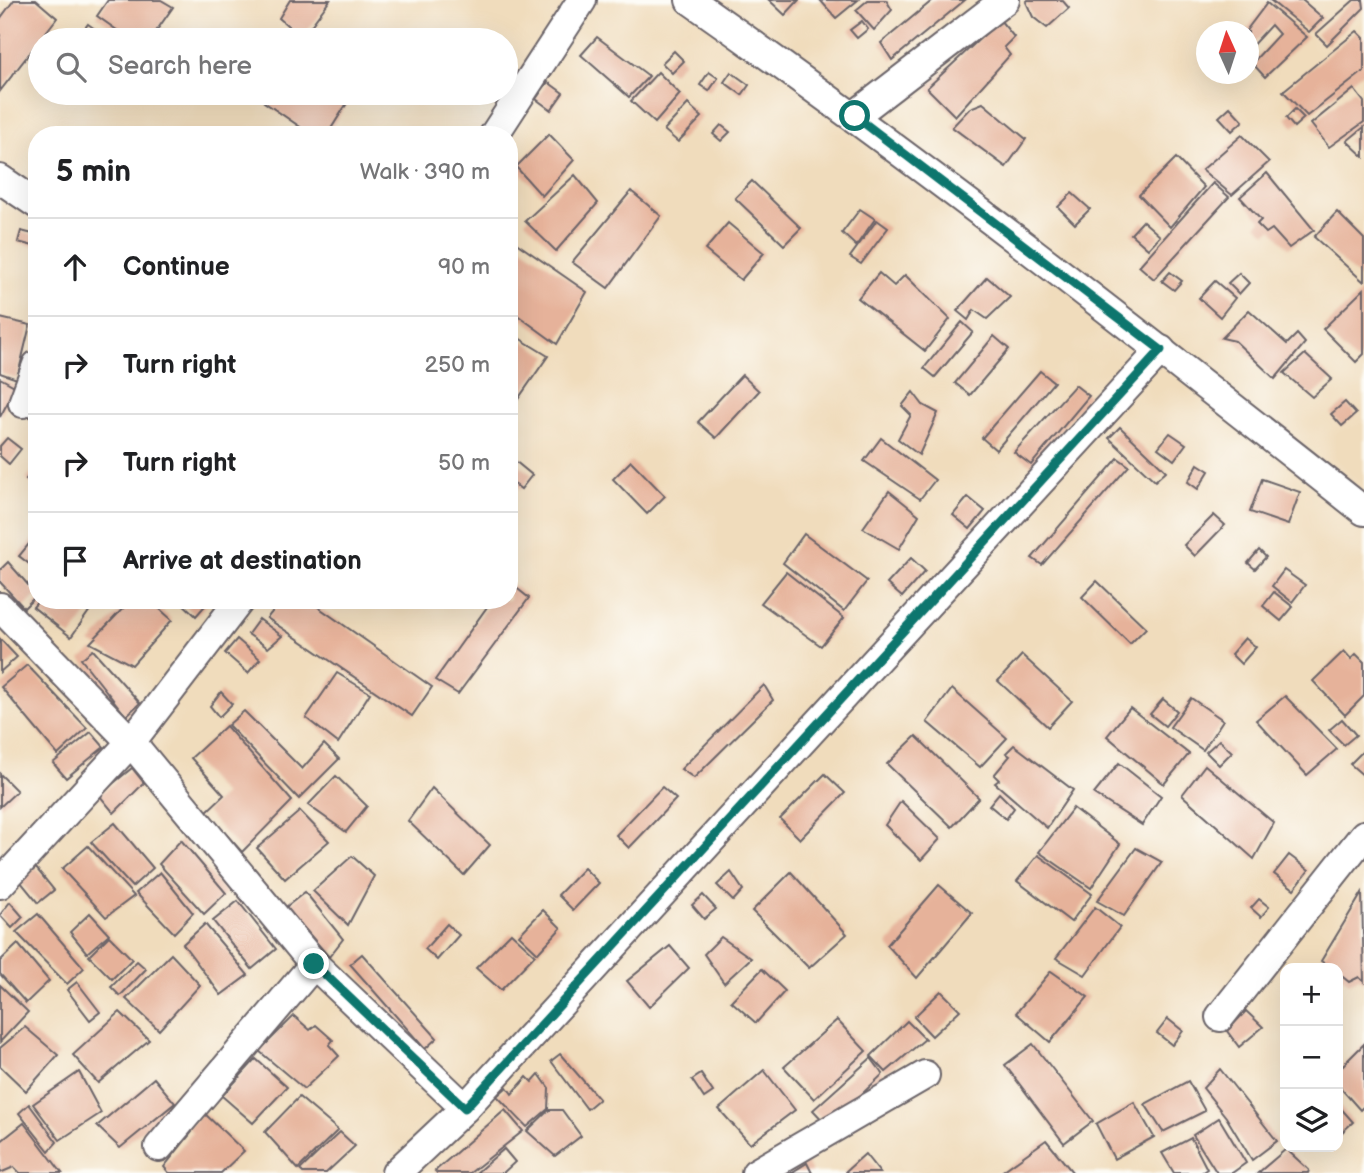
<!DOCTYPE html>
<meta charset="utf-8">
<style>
body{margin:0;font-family:"Balsamiq Sans",sans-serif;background:#f2f2f2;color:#202124}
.controls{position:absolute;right:21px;bottom:21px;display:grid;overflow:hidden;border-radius:14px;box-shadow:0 7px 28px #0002}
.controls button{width:63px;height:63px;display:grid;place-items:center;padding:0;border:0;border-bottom:2px solid #e0e0e0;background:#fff;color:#202124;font:35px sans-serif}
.compass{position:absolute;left:1196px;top:21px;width:63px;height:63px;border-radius:50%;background:#fff;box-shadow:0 7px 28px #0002;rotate:357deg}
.stop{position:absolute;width:21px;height:21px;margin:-16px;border:5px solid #0f766e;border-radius:50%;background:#fff}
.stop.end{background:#0f766e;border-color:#fff;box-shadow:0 2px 7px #0008}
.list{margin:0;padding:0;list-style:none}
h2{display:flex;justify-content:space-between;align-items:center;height:91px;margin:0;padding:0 28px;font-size:30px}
h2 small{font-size:23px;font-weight:400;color:#757577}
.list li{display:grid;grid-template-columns:46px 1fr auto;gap:21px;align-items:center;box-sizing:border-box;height:98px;padding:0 28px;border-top:2px solid #e0e0e0}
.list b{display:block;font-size:26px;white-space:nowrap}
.list em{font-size:23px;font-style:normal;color:#757577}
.icon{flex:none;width:38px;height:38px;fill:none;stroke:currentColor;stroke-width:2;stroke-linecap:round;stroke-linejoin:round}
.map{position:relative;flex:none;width:1364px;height:1173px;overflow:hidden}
.search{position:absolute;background:#fff;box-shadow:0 7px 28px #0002;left:28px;top:28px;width:490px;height:77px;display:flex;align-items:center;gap:18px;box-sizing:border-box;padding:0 24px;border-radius:38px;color:#757577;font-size:26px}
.panel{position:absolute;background:#fff;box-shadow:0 7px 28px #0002;left:28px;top:126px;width:490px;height:483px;border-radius:28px}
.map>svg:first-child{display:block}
.building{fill:#e6b29a}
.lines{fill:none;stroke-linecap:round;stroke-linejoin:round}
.minor-casing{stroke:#6a6368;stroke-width:32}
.minor{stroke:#fff;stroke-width:28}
.route{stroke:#0f766e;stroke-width:9}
</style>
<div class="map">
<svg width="1364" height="1173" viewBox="0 0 1364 1173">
<rect width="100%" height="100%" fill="#fdfcf7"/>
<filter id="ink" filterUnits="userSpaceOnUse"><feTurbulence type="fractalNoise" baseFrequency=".0143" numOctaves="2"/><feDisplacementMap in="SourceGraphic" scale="14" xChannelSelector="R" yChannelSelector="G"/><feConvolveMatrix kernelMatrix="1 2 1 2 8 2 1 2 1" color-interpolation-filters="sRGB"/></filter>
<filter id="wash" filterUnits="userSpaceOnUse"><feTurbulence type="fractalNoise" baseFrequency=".00686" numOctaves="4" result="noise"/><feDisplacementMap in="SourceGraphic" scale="28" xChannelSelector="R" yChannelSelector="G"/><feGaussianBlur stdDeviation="1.57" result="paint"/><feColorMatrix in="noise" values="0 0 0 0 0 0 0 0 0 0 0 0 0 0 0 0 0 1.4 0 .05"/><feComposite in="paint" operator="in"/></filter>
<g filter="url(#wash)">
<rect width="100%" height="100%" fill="#f0dcbc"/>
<g id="blocks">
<g class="building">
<polygon points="14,0 36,0 57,18 0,91 0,19"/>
<polygon points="108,0 161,0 173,7 150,40 131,40 97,16"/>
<polygon points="290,0 330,0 302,38 279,18"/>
<polygon points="769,0 799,0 785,15"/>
<polygon points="820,0 858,0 836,18"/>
<polygon points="868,0 886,0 892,10 874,30 856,10"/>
<polygon points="933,0 965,0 892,60 881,43"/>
<polygon points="1028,0 1062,0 1069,8 1047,28 1033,17 1026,2"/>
<polygon points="1270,0 1302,0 1323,18 1309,32"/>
<polygon points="1354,0 1363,0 1364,8 1327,45 1316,34"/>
<polygon points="1267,3 1307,37 1265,77 1252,63 1279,34 1271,25 1248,50 1248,32 1245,32"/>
<polygon points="1000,20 1014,37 1004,47 1010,55 955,116 927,88"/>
<polygon points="862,21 868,29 857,38 850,30"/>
<polygon points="88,24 110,40 76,40"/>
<polygon points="1357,31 1364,38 1364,71 1307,116 1283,91"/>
<polygon points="597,37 649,76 629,97 581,55"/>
<polygon points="674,51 684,61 672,73 662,63"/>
<polygon points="658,72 680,94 655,123 631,101"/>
<polygon points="709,72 718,78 709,91 700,85"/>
<polygon points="731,72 749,85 742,95 724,82"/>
<polygon points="548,82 563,93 551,110 536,99"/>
<polygon points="1354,89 1364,102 1364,122 1329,147 1311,124"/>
<polygon points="271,93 338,93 349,100 327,135 312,135 264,102"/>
<polygon points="983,103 1026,139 1006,167 952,127 970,108"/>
<polygon points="688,104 702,117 678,142 664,130"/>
<polygon points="1230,107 1243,121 1232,131 1219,117"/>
<polygon points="1295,109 1304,118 1294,127 1286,118"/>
<polygon points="721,125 730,132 721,141 713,134"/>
<polygon points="1364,127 1364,157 1347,141"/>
<polygon points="549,134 574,160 542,196 516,167"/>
<polygon points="1242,135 1269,162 1232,195 1202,170"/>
<polygon points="1176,158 1204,187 1170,227 1139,195"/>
<polygon points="1267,173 1314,230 1289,248 1272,229 1266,233 1257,224 1261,220 1240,197"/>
<polygon points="575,175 598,203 556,251 525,221"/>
<polygon points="752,181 801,228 784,245 735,198"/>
<polygon points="1213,183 1229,197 1154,279 1139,266"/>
<polygon points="631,191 661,216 608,288 572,262"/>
<polygon points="1072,193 1090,209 1075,224 1058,207"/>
<polygon points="860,209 875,219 856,246 842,233"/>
<polygon points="1337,212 1364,239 1364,282 1314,237"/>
<polygon points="877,220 888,228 861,264 850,257"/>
<polygon points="1143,221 1160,236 1148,249 1131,234"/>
<polygon points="728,223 764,253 741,280 705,250"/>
<polygon points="21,231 37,235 37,247 18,242"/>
<polygon points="509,238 587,292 557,344 509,309"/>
<polygon points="1170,272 1182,281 1174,290 1162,281"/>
<polygon points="879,273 894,286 905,275 950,319 925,351 858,298"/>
<polygon points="1239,273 1249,283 1239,294 1228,283"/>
<polygon points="987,277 1010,297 987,319 974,310 968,320 957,311"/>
<polygon points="1215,281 1235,298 1220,317 1199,298"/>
<polygon points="1364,289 1364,354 1356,362 1323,329"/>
<polygon points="1249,310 1287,344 1297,334 1305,343 1275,379 1235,341 1222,338"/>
<polygon points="0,318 30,325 17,379 0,373"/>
<polygon points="962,322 973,332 935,377 924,368"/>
<polygon points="509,332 548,356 509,412"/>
<polygon points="994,336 1009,349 970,395 955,383"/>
<polygon points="1305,354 1332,379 1312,397 1284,373"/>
<polygon points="1040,371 1054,382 996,450 982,438"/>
<polygon points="742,375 759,391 716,438 698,422"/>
<polygon points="0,378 16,387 0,417"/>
<polygon points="1075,385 1089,396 1031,465 1014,452"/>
<polygon points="913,392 923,405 938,413 919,455 898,439 911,415 902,406"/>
<polygon points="1345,402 1356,414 1342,426 1331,414"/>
<polygon points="37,403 37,422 29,417"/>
<polygon points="1120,427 1166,471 1155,481 1109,438"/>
<polygon points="1170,433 1186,444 1174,460 1158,448"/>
<polygon points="7,438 21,449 9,464 0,456 0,446"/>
<polygon points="881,438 935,480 920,499 864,461"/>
<polygon points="509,456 532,475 521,489 509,480"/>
<polygon points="1118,458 1129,466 1042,565 1032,558"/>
<polygon points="631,461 665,496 647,514 613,479"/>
<polygon points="1198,464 1209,471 1198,489 1188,482"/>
<polygon points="37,466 37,488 26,479"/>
<polygon points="1262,479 1300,492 1288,525 1250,512"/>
<polygon points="889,491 919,515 899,549 863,528"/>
<polygon points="968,497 985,511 970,529 953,515"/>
<polygon points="1214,515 1225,525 1195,556 1184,545"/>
<polygon points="37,534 37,570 19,556"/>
<polygon points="804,534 867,581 844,611 783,563"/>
<polygon points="1259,550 1266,557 1255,569 1248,563"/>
<polygon points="911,558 925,571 902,597 887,584"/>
<polygon points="8,562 37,595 24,608 0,582 0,570"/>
<polygon points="1284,570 1305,585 1292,602 1272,586"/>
<polygon points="786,572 844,618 821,646 761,603"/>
<polygon points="1097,581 1146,628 1130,644 1082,597"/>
<polygon points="509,582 529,598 458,694 435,680 492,600 509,600"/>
<polygon points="1274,592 1293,607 1281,621 1263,606"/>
<polygon points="39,600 97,600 71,637 33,607"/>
<polygon points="131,600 150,600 172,620 132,665 90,643"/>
<polygon points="179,600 210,600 196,616"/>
<polygon points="282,600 308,600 432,687 412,716 267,618"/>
<polygon points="259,619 282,636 268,648 248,634"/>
<polygon points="1245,638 1256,647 1241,664 1231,654"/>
<polygon points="0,639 17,657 0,672"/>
<polygon points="237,639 260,659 248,673 225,653"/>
<polygon points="93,650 140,703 126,716 81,659"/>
<polygon points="1344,651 1351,659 1356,654 1364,662 1364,696 1345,715 1313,681"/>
<polygon points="1022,655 1072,701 1048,727 998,681"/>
<polygon points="27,665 87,728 58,755 1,687"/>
<polygon points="337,673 370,693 338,743 306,718"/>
<polygon points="764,685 773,700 694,778 681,769"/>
<polygon points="952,689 1007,738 980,767 927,722"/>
<polygon points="221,692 232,704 219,717 210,706"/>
<polygon points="1285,696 1337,749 1307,775 1256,720"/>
<polygon points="1191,698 1223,720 1203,750 1170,727"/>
<polygon points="1163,699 1177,711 1165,726 1150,714"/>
<polygon points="1130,708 1189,754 1164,784 1107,736"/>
<polygon points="244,711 302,769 324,744 339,759 299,799 228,725"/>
<polygon points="1342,719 1356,735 1344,745 1329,730"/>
<polygon points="226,726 292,801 242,852 206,812 224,795 191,758"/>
<polygon points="91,732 104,747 66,778 53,763"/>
<polygon points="916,736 979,798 952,827 887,764"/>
<polygon points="1219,740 1232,752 1219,765 1206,752"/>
<polygon points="1014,745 1073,790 1047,828 995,783 999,780 994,775 1010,756 1006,753"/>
<polygon points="1362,752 1364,754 1364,776 1350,764"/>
<polygon points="1119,763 1161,796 1142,825 1094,794"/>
<polygon points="1205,765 1274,823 1254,859 1182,795"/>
<polygon points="132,768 144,783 114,813 99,795"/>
<polygon points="0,774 17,791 0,807"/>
<polygon points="825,774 845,793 800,839 780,819"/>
<polygon points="336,776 367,806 346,832 308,805"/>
<polygon points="662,787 676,799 629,848 616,835"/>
<polygon points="432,788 490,845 464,875 408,821"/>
<polygon points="999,793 1014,808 1006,819 989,805"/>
<polygon points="901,801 940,839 921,860 885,825"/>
<polygon points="1073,808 1120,844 1091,888 1039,852"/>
<polygon points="300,811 329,841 285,879 257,848"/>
<polygon points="115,823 153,868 132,887 91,842"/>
<polygon points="181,840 226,893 204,914 159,864"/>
<polygon points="88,846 134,896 106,917 62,869"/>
<polygon points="1136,848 1162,862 1124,916 1097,901"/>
<polygon points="1038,855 1092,894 1071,922 1017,881"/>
<polygon points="1289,855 1309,870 1294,889 1274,874"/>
<polygon points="352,856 374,876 348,925 313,891"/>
<polygon points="36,868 54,890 38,903 20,881"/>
<polygon points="584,868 599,883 573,910 558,895"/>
<polygon points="160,872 193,913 174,933 136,893"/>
<polygon points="731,872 743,890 733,901 717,885"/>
<polygon points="791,872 847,934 809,968 752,911"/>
<polygon points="939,885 972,913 917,978 887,945"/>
<polygon points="305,892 343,939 329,957 286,907"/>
<polygon points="1362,893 1364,982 1359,977 1349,982 1338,973 1338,968 1331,968 1321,961"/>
<polygon points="703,895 716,909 704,919 692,905"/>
<polygon points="1259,899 1269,907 1261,917 1251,908"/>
<polygon points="238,901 276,949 252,969 213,921"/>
<polygon points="10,902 23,917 12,928 0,915"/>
<polygon points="1095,907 1120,927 1085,975 1056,958"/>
<polygon points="543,910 561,928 538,953 519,935"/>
<polygon points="90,913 109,934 87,953 70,932"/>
<polygon points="38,914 84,968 67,984 16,932"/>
<polygon points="205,924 248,975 221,995 183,944"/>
<polygon points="447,924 459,935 437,960 425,949"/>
<polygon points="511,933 535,955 501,990 476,968"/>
<polygon points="109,936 132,959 112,979 89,956"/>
<polygon points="721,937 751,958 724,983 704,954"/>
<polygon points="18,944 49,981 26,1003 0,974 0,961"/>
<polygon points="670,946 689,968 649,1007 627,981"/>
<polygon points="171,954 200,985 159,1030 126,999"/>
<polygon points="362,954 437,1038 425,1049 350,964"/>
<polygon points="137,961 146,969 120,996 111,987"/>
<polygon points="762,969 785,991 756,1023 731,1001"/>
<polygon points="1051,971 1088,997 1050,1042 1016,1013"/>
<polygon points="77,982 100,1012 90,1020 67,990"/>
<polygon points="0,985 28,1012 0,1042"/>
<polygon points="941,991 960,1010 932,1036 914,1017"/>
<polygon points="1246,1011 1263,1027 1239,1047 1227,1031"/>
<polygon points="120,1012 149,1040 98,1083 73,1055"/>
<polygon points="294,1016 310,1030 316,1025 333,1040 329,1045 339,1056 304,1089 259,1051"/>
<polygon points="1168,1019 1183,1031 1172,1045 1157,1033"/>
<polygon points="837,1020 866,1051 814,1099 784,1067"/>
<polygon points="907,1021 925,1039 886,1072 871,1056"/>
<polygon points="25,1027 58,1055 26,1091 0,1066 0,1048"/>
<polygon points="1033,1044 1093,1121 1064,1143 1005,1065"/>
<polygon points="1364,1044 1364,1106 1360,1110 1338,1085 1338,1070"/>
<polygon points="560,1054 599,1099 587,1109 551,1061"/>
<polygon points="871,1058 883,1074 828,1126 813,1110"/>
<polygon points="256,1059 287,1087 253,1123 222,1096"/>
<polygon points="1220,1069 1277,1141 1252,1160 1226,1117 1203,1088"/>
<polygon points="764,1070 795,1110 750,1144 719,1109"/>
<polygon points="79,1072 101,1113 60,1140 33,1104"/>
<polygon points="539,1074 549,1088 548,1109 527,1127 497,1096 507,1087 512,1094 527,1077 532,1082"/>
<polygon points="701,1074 713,1092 704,1098 692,1080"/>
<polygon points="154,1078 175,1103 120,1148 97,1126"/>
<polygon points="1188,1081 1205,1111 1163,1132 1145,1104"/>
<polygon points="299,1097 338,1130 298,1169 265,1132"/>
<polygon points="1134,1102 1154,1137 1114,1159 1096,1124"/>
<polygon points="29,1104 57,1142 49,1151 19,1113"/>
<polygon points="1338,1105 1353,1122 1338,1136"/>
<polygon points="505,1110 523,1131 470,1173 437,1173 435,1171"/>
<polygon points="549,1110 562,1110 581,1136 555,1156 527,1131"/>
<polygon points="203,1112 244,1151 221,1173 169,1173 164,1167 192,1132 188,1127"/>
<polygon points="1219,1118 1246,1163 1232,1173 1217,1173 1193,1135"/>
<polygon points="24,1123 62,1173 20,1173 14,1167 0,1173 0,1142"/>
<polygon points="340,1132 355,1146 326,1173 303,1173 300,1170"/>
<polygon points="1191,1138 1207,1169 1201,1173 1174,1173 1162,1153"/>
<polygon points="1046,1140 1073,1173 1000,1173"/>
<polygon points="504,1149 515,1162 503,1173 476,1173"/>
<polygon points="1286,1149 1309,1170 1308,1173 1258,1173"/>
<polygon points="865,1154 880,1173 847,1173 846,1171"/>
<polygon points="807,1163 812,1173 791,1173"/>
</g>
</g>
</g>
<g filter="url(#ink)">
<use href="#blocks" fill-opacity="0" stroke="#6a6368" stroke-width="2"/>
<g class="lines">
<defs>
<g id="minor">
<path d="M690 0C921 162 1143 336 1364 511"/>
<polyline points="854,116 1005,0"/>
<polyline points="494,135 582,0"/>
<polyline points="0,179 37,204"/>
<polyline points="23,403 37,365"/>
<polyline points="0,607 131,742 314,964 465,1108"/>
<polyline points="0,884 131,742 240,600"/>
<polyline points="1220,1017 1364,835"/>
<polyline points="159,1147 314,964"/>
<polyline points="396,1173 465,1108 1161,350"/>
<polyline points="756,1173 925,1075"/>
</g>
</defs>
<use href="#minor" class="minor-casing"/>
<use href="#minor" class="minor"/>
</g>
</g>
<g class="lines" filter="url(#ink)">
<polyline class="route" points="314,964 465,1108 1161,350 855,116"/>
</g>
</svg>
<div class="controls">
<button>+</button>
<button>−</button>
<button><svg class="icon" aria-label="layers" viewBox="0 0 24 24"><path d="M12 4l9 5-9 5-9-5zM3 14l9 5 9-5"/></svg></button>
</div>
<svg class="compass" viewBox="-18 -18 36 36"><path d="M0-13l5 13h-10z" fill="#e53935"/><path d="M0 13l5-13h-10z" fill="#757577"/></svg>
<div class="stop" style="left:855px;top:116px"></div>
<div class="stop end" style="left:314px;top:964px"></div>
<div class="search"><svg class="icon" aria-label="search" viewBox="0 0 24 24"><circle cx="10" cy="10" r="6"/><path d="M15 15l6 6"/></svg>Search here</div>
<section class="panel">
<h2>5 min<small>Walk · 390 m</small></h2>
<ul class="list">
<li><svg class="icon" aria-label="ahead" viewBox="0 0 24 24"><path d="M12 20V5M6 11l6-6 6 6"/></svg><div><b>Continue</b></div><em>90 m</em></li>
<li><svg class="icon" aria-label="right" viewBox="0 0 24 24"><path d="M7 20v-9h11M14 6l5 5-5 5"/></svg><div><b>Turn right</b></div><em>250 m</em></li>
<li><svg class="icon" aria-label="right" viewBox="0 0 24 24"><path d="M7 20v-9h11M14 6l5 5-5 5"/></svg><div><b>Turn right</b></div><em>50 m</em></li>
<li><svg class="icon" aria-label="arrive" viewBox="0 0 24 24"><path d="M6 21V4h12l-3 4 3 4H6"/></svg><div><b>Arrive at destination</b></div></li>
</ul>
</section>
</div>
